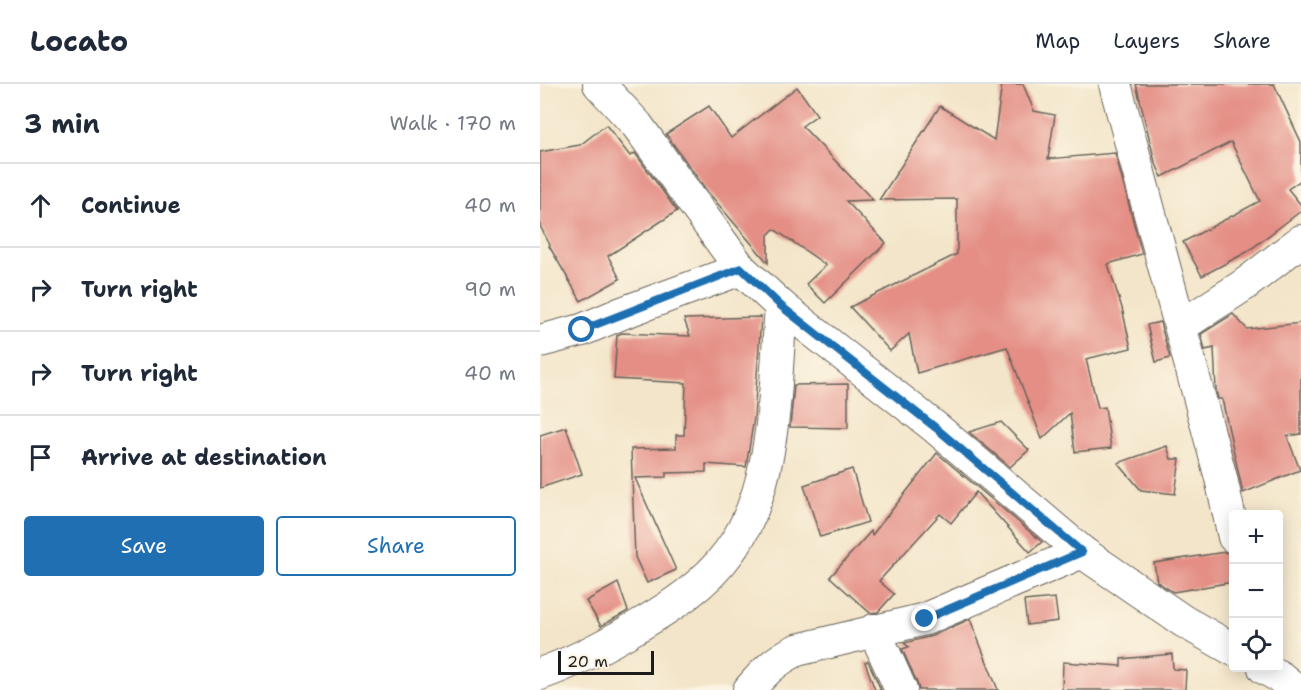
<!DOCTYPE html>
<meta charset="utf-8">
<style>
body{margin:0;font-family:"Shantell Sans",sans-serif;background:#f2f2f3;color:#1f2937}
.controls{position:absolute;right:18px;bottom:18px;display:grid;overflow:hidden;border-radius:6px;box-shadow:0 3px 15px #0003}
.controls button{width:54px;height:54px;display:grid;place-items:center;padding:0;border:0;border-bottom:2px solid #e0e1e3;background:#fff;color:#1f2937;font:30px sans-serif}
.scale{position:absolute;left:18px;bottom:15px;width:96px;box-sizing:border-box;padding-left:6px;border:3px solid #1c1c1c;border-top:0;font-size:16px;line-height:21px;white-space:nowrap;color:#1c1c1c;-webkit-text-stroke:4px #fcf5e5;paint-order:stroke}
.stop{position:absolute;width:18px;height:18px;margin:-14px;border:4px solid #1f6fb2;border-radius:50%;background:#fff}
.stop.end{background:#1f6fb2;border-color:#fff;box-shadow:0 2px 6px #0008}
.list{margin:0;padding:0;list-style:none}
h2{display:flex;justify-content:space-between;align-items:center;height:78px;margin:0;padding:0 24px;font-size:26px}
h2 small{font-size:20px;font-weight:400;color:#747a83}
.list li{display:grid;grid-template-columns:39px 1fr auto;gap:18px;align-items:center;box-sizing:border-box;height:84px;padding:0 24px;border-top:2px solid #e0e1e3}
.list b{display:block;font-size:22px;white-space:nowrap}
.list em{font-size:20px;font-style:normal;color:#747a83}
.actions{display:flex;gap:12px;padding:18px 24px}
.actions a{flex:1;padding:14px 0;border:2px solid #1f6fb2;border-radius:6px;text-align:center;font-size:21px;color:#1f6fb2}
.actions .main{background:#1f6fb2;color:#fff}
.icon{flex:none;width:33px;height:33px;fill:none;stroke:currentColor;stroke-width:2;stroke-linecap:round;stroke-linejoin:round}
.map{position:relative;flex:none;width:761px;height:606px;overflow:hidden}
header{display:flex;align-items:center;gap:36px;box-sizing:border-box;height:84px;padding:0 30px;background:#fff;border-bottom:2px solid #e0e1e3}
header strong{font-size:28px}
nav{display:flex;gap:33px;margin-inline-start:auto;font-size:21px}
main{display:flex}
aside{flex:1;background:#fff}
.map>svg:first-child{display:block}
.building{fill:#e48e85}
.lines{fill:none;stroke-linecap:round;stroke-linejoin:round}
.minor-casing{stroke:#676259;stroke-width:34}
.minor{stroke:#fff;stroke-width:32}
.route{stroke:#1f6fb2;stroke-width:8}
</style>
<header>
<strong>Locato</strong>
<nav><a>Map</a><a>Layers</a><a>Share</a></nav>
</header>
<main>
<aside>
<h2>3 min<small>Walk · 170 m</small></h2>
<ul class="list">
<li><svg class="icon" aria-label="ahead" viewBox="0 0 24 24"><path d="M12 20V5M6 11l6-6 6 6"/></svg><div><b>Continue</b></div><em>40 m</em></li>
<li><svg class="icon" aria-label="right" viewBox="0 0 24 24"><path d="M7 20v-9h11M14 6l5 5-5 5"/></svg><div><b>Turn right</b></div><em>90 m</em></li>
<li><svg class="icon" aria-label="right" viewBox="0 0 24 24"><path d="M7 20v-9h11M14 6l5 5-5 5"/></svg><div><b>Turn right</b></div><em>40 m</em></li>
<li><svg class="icon" aria-label="arrive" viewBox="0 0 24 24"><path d="M6 21V4h12l-3 4 3 4H6"/></svg><div><b>Arrive at destination</b></div></li>
</ul>
<div class="actions"><a class="main">Save</a><a>Share</a></div>
</aside>
<div class="map">
<svg width="761" height="606" viewBox="0 0 761 606">
<rect width="100%" height="100%" fill="#fcf5e5"/>
<filter id="ink" filterUnits="userSpaceOnUse"><feTurbulence type="fractalNoise" baseFrequency=".0167" numOctaves="2"/><feDisplacementMap in="SourceGraphic" scale="12" xChannelSelector="R" yChannelSelector="G"/><feConvolveMatrix kernelMatrix="1 2 1 2 8 2 1 2 1" color-interpolation-filters="sRGB"/></filter>
<filter id="wash" filterUnits="userSpaceOnUse"><feTurbulence type="fractalNoise" baseFrequency=".008" numOctaves="4" result="noise"/><feDisplacementMap in="SourceGraphic" scale="24" xChannelSelector="R" yChannelSelector="G"/><feGaussianBlur stdDeviation="1.35" result="paint"/><feColorMatrix in="noise" values="0 0 0 0 0 0 0 0 0 0 0 0 0 0 0 0 0 1.4 0 .05"/><feComposite in="paint" operator="in"/></filter>
<g filter="url(#wash)">
<rect width="100%" height="100%" fill="#f3e5c9"/>
<g id="blocks">
<g class="building">
<polygon points="462,0 483,0 494,27 515,31 508,75 575,69 602,170 568,180 582,224 591,264 546,275 558,324 565,323 571,364 535,368 530,329 502,355 467,263 377,289 369,250 350,267 310,223 417,170 417,115 339,116 400,22 454,56"/>
<polygon points="596,0 734,0 761,58 761,96 748,105 761,121 761,127 707,168 662,192 643,158 720,117 691,58 622,93 615,78"/>
<polygon points="257,3 277,31 262,42 333,116 306,117 346,159 285,219 266,200 286,181 234,145 228,151 228,179 167,107 126,50 169,22 191,54"/>
<polygon points="66,41 90,72 95,69 137,127 68,172 80,195 41,217 9,162 10,161 0,142 0,68 40,61"/>
<polygon points="693,230 707,245 761,239 761,350 747,352 760,386 703,409 682,315 678,315 676,306 674,264 665,266 661,250"/>
<polygon points="221,233 214,334 206,383 166,380 166,388 126,389 126,393 95,394 136,486 107,499 95,473 91,365 136,364 136,351 144,351 146,299 74,295 77,251 82,249 150,252 144,235"/>
<polygon points="620,238 630,274 616,278 607,241"/>
<polygon points="308,300 308,344 250,343 254,301"/>
<polygon points="461,338 489,366 470,383 429,348"/>
<polygon points="26,343 42,390 0,404 0,351"/>
<polygon points="627,362 631,375 640,375 635,410 601,406 578,379"/>
<polygon points="397,369 502,458 490,468 436,408 411,439 400,430 339,497 354,510 338,528 330,529 290,493 331,447 332,451"/>
<polygon points="312,385 328,438 280,453 264,401"/>
<polygon points="685,468 692,470 693,498 633,508 617,498 614,479"/>
<polygon points="78,499 88,527 61,542 46,517"/>
<polygon points="515,514 518,537 487,541 484,517"/>
<polygon points="430,535 458,606 379,606 377,599 362,565 369,563 364,559 392,552"/>
<polygon points="632,570 633,585 646,586 645,606 522,606 523,578 581,582 581,575"/>
<polygon points="328,577 341,606 335,606 325,578"/>
</g>
</g>
</g>
<g filter="url(#ink)">
<use href="#blocks" fill-opacity="0" stroke="#676259" stroke-width="1.5"/>
<g class="lines">
<defs>
<g id="minor">
<polyline points="59,0 97,41 201,185 241,222 396,344 542,468 643,537 694,566"/>
<polyline points="575,0 681,394 694,453"/>
<polyline points="641,242 704,201 761,157"/>
<polyline points="0,257 42,246 82,229 201,185"/>
<polyline points="334,546 361,606"/>
<polyline points="724,584 740,593 756,606"/>
<path d="M0 590C35 578 66 561 98 542 132 522 165 501 189 468 237 405 235 298 241 222"/>
<path d="M209 606C224 588 236 576 257 566L385 535 542 468"/>
</g>
</defs>
<use href="#minor" class="minor-casing"/>
<use href="#minor" class="minor"/>
</g>
</g>
<g class="lines" filter="url(#ink)">
<polyline class="route" points="42,246 201,184 241,222 396,344 542,468 385,535"/>
</g>
</svg>
<div class="controls">
<button>+</button>
<button>−</button>
<button><svg class="icon" aria-label="locate" viewBox="0 0 24 24"><circle cx="12" cy="12" r="6"/><path d="M12 2v4M12 18v4M2 12h4M18 12h4"/></svg></button>
</div>
<div class="scale">20 m</div>
<div class="stop" style="left:42px;top:246px"></div>
<div class="stop end" style="left:385px;top:535px"></div>
</div>
</main>
